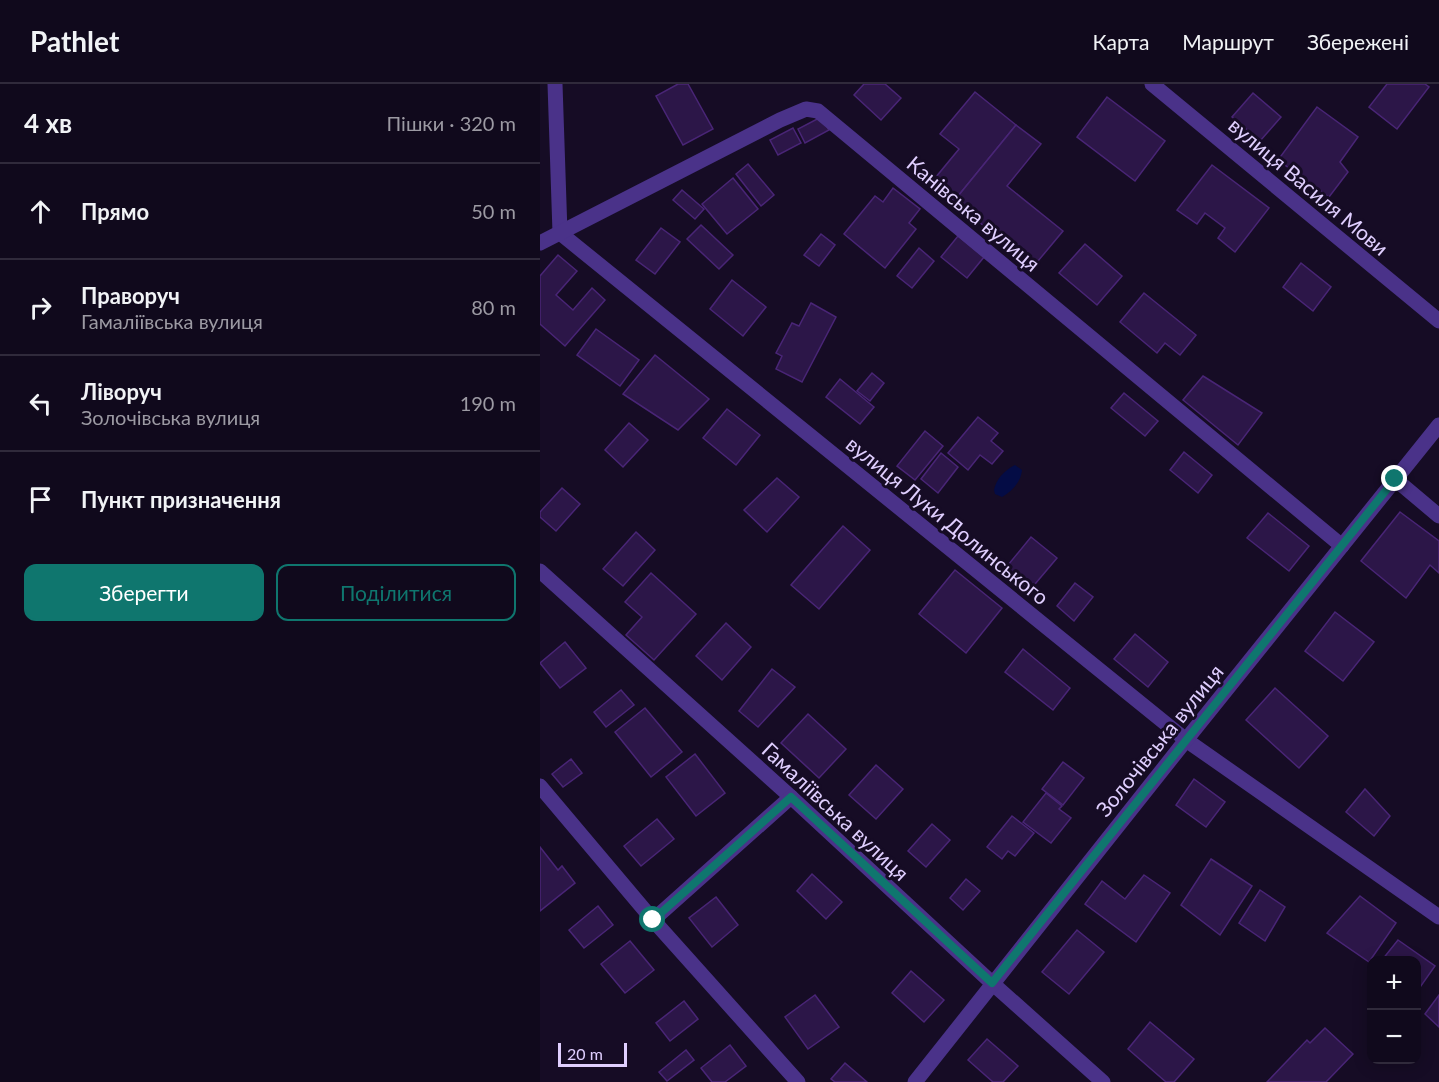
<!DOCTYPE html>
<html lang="uk">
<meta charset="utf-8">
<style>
body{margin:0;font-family:Lato,sans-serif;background:#1e1729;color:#f1f3f6}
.controls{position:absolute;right:18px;bottom:18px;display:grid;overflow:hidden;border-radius:12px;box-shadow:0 3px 15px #0003}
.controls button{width:54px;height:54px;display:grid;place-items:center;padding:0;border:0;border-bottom:2px solid #302a3b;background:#10091c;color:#f1f3f6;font:30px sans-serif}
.scale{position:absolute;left:18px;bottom:15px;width:69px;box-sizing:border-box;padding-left:6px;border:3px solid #e0cfff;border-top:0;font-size:16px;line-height:21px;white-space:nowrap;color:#e0cfff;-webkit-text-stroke:4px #160c25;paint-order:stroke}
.stop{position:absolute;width:18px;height:18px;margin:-14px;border:4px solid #0f766e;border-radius:50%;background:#fff}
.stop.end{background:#0f766e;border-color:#fff;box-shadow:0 2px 6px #0008}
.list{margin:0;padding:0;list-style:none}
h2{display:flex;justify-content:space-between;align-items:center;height:78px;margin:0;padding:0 24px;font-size:26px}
h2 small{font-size:20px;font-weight:400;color:#9c9aa3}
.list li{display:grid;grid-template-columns:39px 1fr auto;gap:18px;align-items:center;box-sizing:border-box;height:96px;padding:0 24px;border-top:2px solid #302a3b}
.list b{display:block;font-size:22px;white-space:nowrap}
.list p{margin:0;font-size:20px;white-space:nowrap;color:#9c9aa3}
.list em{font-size:20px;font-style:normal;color:#9c9aa3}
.actions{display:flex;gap:12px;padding:18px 24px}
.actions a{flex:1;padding:14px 0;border:2px solid #0f766e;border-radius:12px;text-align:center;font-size:21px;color:#0f766e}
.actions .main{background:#0f766e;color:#fff}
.icon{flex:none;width:33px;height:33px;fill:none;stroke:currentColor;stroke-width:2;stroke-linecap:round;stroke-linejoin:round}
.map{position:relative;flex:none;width:899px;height:998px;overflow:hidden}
header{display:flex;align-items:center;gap:36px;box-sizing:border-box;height:84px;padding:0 30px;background:#10091c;border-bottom:2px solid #302a3b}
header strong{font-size:28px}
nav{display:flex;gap:33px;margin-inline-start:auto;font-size:21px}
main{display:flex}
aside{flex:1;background:#10091c}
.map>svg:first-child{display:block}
.water{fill:#040c45}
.building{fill:#2c1648;stroke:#492576;stroke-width:1.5}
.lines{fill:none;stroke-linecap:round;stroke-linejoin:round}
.minor{stroke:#4a3289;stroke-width:15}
.route{stroke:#0f766e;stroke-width:8}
.labels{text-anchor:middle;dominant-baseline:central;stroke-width:6;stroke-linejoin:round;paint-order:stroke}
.street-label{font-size:21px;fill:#e0cfff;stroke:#160c25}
</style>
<header>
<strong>Pathlet</strong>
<nav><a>Карта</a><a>Маршрут</a><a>Збережені</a></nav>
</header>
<main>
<aside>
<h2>4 хв<small>Пішки · 320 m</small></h2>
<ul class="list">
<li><svg class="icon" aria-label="ahead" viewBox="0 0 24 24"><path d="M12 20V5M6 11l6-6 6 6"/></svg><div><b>Прямо</b></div><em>50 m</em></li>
<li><svg class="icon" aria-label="right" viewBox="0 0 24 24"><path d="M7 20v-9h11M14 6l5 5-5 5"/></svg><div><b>Праворуч</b><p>Гамаліївська вулиця</p></div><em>80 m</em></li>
<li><svg class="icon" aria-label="left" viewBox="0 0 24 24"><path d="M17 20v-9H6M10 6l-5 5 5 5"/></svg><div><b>Ліворуч</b><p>Золочівська вулиця</p></div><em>190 m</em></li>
<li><svg class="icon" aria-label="arrive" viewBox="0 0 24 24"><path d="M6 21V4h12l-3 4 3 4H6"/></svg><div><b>Пункт призначення</b></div></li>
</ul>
<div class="actions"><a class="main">Зберегти</a><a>Поділитися</a></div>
</aside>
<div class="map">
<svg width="899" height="998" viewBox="0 0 899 998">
<rect width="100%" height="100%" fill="#160c25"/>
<path class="water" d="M475 381 482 386C481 398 472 407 462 413L455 410 454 406C456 395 465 386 475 381Z"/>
<g class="building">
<polygon points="138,0 148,0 173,45 143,61 116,12"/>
<polygon points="324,0 345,0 361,14 341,36 314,11"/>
<polygon points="847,0 885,0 889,3 857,45 829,23"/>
<polygon points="435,8 476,41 414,117 391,99 419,65 400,50"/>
<polygon points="713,9 741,33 720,57 692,33"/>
<polygon points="567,13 625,57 595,97 537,53"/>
<polygon points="777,23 818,53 800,78 808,88 789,113 738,76"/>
<polygon points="281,33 289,46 265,59 258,45"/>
<polygon points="476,41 501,60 467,102 523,147 493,183 414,117"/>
<polygon points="253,44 261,59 238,71 230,56"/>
<polygon points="208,80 234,111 221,122 196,90"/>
<polygon points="672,81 729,124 695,168 678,154 685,144 665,129 657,140 637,126"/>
<polygon points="193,94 218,125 187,150 162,120"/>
<polygon points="353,104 380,125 369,139 376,145 345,184 304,150 335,112 343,118"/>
<polygon points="142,106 164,125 155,135 133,116"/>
<polygon points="161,141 193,171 179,185 147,155"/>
<polygon points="121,144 140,158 115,190 96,176"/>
<polygon points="281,150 295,161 279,182 264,171"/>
<polygon points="418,152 444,173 427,194 401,173"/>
<polygon points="545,160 582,192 557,221 519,189"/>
<polygon points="379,164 394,177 372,204 357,192"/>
<polygon points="18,171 37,187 16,211 33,226 52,204 65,216 25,262 0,240 0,192"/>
<polygon points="761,179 791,203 773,227 743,203"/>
<polygon points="192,196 226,223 203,252 170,225"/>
<polygon points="604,209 656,251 640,271 625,259 617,269 580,238"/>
<polygon points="271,219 296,233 262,298 236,285 242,272 236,269 252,239 259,242"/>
<polygon points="56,245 99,276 80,302 37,271"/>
<polygon points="115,271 169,315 138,346 83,310"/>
<polygon points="332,289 344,299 330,317 317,307"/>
<polygon points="663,292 722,329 698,361 643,316"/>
<polygon points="300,295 334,323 320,340 286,313"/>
<polygon points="584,309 618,337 605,352 571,324"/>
<polygon points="187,325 220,351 196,381 163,354"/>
<polygon points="438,333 458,349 451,357 463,367 452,380 440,371 428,386 408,369"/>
<polygon points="89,339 108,356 83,383 65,366"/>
<polygon points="385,347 403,362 375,396 357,382"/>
<polygon points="644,368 672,391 658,409 630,386"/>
<polygon points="401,369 418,383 398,409 381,395"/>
<polygon points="237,394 259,413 227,448 204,426"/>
<polygon points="22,404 40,420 16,447 0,433 0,428"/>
<polygon points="860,428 899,457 899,489 890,481 866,514 821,477"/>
<polygon points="728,429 769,462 749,487 707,454"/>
<polygon points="303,442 330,466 279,525 251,501"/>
<polygon points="96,448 115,466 83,502 63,485"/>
<polygon points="491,453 517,474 490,506 464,486"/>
<polygon points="415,486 462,524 426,569 379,530"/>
<polygon points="111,489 156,530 114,576 86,551 102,533 85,518"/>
<polygon points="535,499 553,513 534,537 517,522"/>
<polygon points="795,528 834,558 803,597 765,567"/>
<polygon points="186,539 211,563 182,596 156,572"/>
<polygon points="595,550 628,578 608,603 574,575"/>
<polygon points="25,558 46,584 20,604 0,579"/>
<polygon points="483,565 530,604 513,626 465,588"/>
<polygon points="232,585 255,603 218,643 199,627"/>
<polygon points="735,604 788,652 759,684 706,636"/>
<polygon points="81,606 94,621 66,643 54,628"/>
<polygon points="105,624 142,668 111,693 75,648"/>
<polygon points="268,630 306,665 279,694 241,659"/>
<polygon points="155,670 185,709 156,732 126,693"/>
<polygon points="31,675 42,689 23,703 12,690"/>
<polygon points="523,678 544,694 523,721 502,705"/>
<polygon points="336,681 363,705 336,735 309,711"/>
<polygon points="654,695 685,718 666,743 636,721"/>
<polygon points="825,705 850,732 834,752 806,728"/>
<polygon points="506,709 522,722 519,725 531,734 511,759 483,738"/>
<polygon points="472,732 494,749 475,772 468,767 462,775 447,763"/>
<polygon points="117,735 134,755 101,782 84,762"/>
<polygon points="392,740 410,756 386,783 368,767"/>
<polygon points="0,763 18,786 22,782 35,799 0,827"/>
<polygon points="671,775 712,802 680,851 641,821"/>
<polygon points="272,790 302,818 286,835 257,807"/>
<polygon points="604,791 630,809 596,858 545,820 562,797 585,815"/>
<polygon points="426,795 440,807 423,826 410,814"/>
<polygon points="720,806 745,823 725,857 699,839"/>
<polygon points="820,812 856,839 829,878 787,849"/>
<polygon points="176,813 198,841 172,863 149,834"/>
<polygon points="58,822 73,841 44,864 29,846"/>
<polygon points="537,846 564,868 529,910 502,888"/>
<polygon points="858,856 895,882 876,909 876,876 842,876"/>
<polygon points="90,857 114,886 85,909 61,880"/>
<polygon points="371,887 404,916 384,938 352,909"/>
<polygon points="275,911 299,943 268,965 245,933"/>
<polygon points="899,911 899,943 885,930"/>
<polygon points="144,917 158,935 130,957 116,939"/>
<polygon points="610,938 654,975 634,998 626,998 588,965"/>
<polygon points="785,944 813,970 786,998 727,998 767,956 770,959"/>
<polygon points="447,955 478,982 463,998 453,998 428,976"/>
<polygon points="190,961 206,982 185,998 172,998 161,984"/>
<polygon points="146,966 154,976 127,997 119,988"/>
<polygon points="305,979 327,998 295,998 291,995"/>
</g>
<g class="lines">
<g class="minor">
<polyline points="15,0 20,149 646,656 899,833"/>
<polyline points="612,0 899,237"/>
<polyline points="0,159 240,36 266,25 278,27 802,462"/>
<polyline points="855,395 899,432"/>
<polyline points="0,487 251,713 452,899 563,998"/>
<polyline points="0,702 113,836 258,998"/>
<polyline points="113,836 251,713"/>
<polyline points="375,998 646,656 899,341"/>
</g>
</g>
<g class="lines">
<polyline class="route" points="113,836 251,713 452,899 855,395"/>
</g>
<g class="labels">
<g class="street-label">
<text transform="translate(769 102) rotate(40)">вулиця Василя Мови</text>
<text transform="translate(434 129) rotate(40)">Канівська вулиця</text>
<text transform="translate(408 436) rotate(39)">вулиця Луки Долинського</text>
<text transform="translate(619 656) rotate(-51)">Золочівська вулиця</text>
<text transform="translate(296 727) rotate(43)">Гамаліївська вулиця</text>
</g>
</g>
</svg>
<div class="controls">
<button>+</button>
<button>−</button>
</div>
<div class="scale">20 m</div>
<div class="stop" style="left:113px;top:836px"></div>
<div class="stop end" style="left:855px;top:395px"></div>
</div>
</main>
